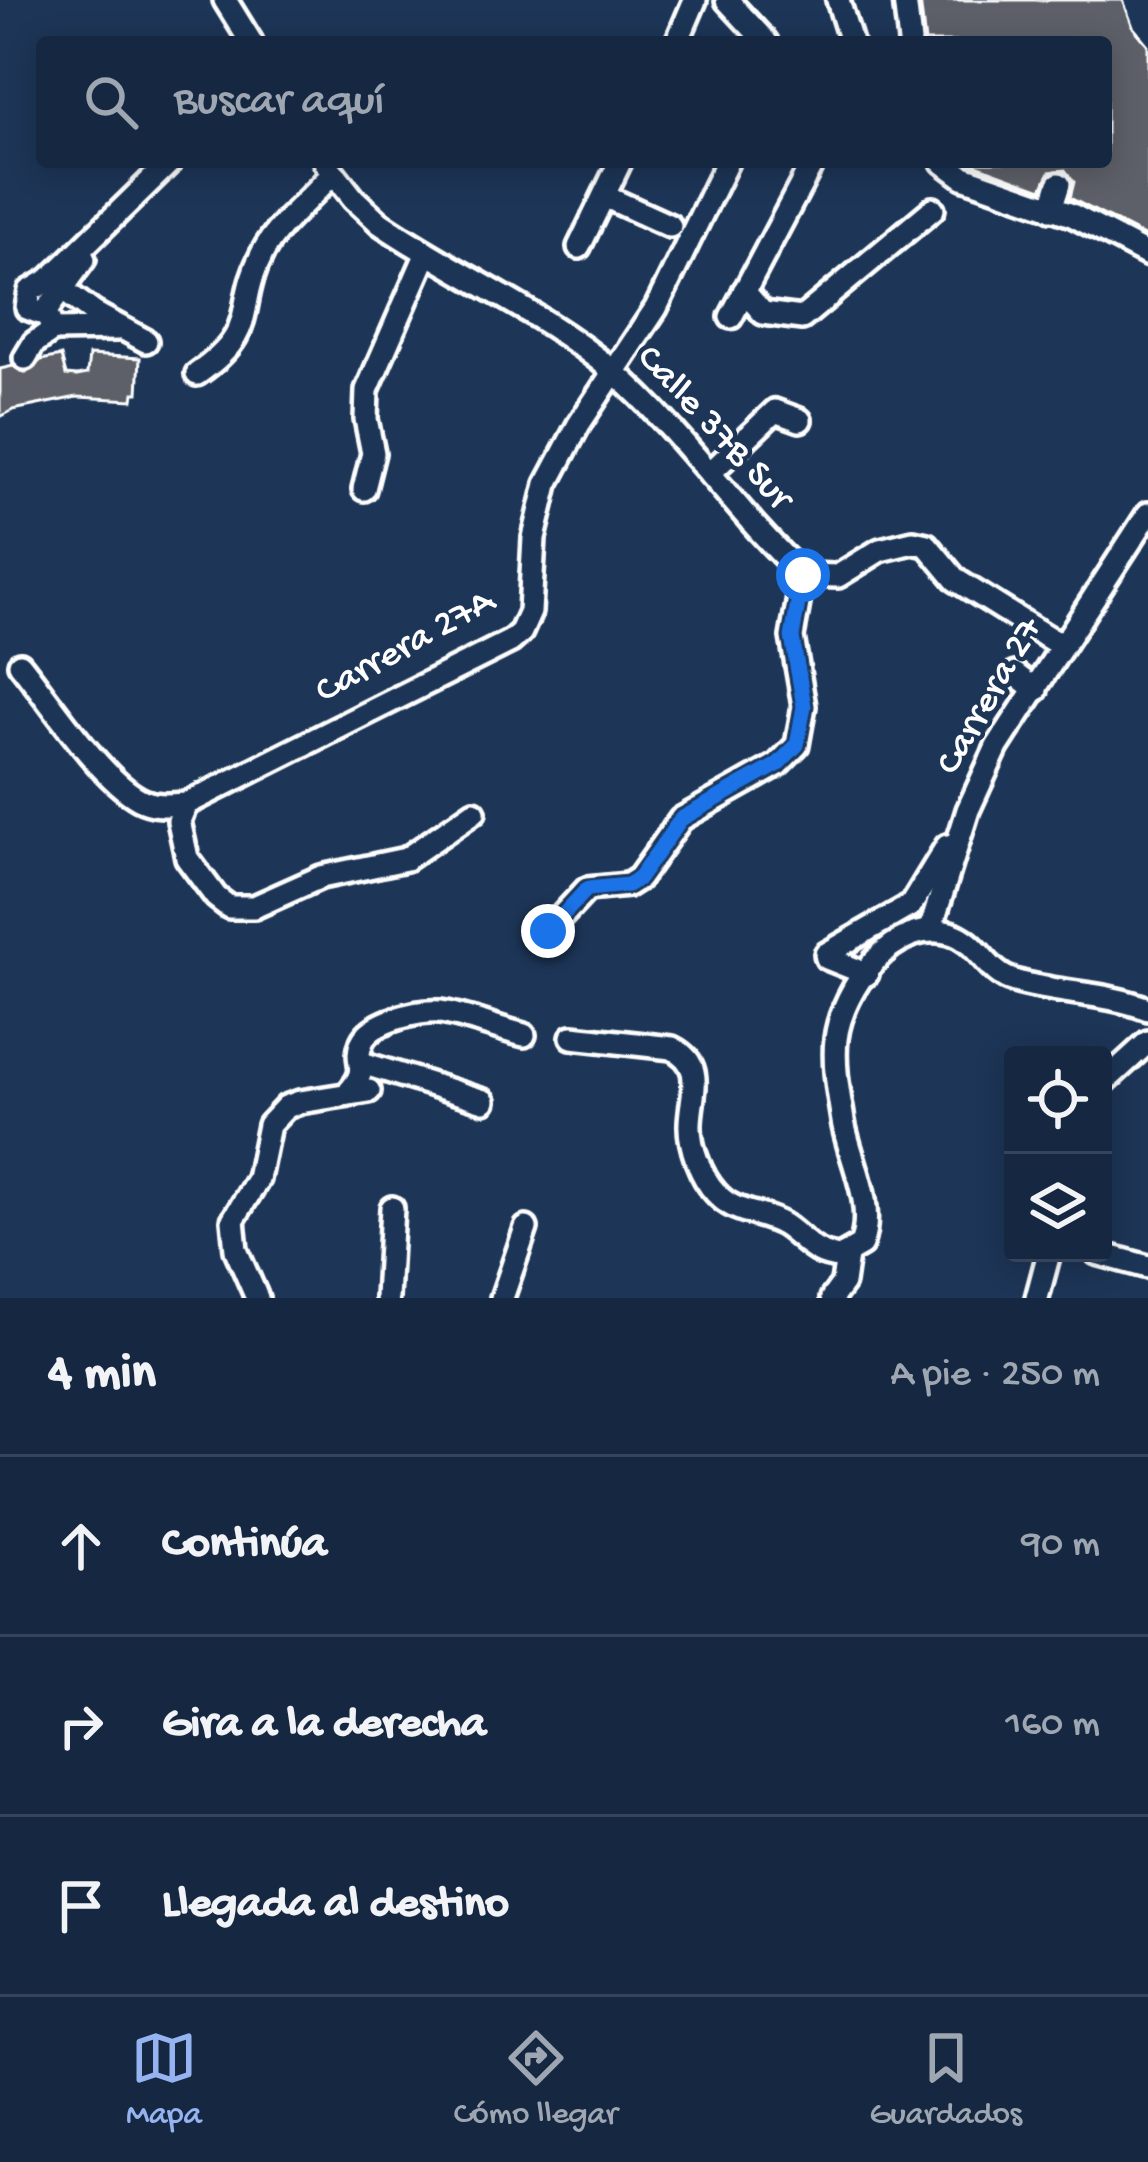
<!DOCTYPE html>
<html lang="es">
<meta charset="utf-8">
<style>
body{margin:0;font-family:"Gochi Hand",sans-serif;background:#23344c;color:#f1f3f6}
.controls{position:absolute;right:36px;bottom:36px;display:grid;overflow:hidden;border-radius:12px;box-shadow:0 6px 30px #0003}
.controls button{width:108px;height:108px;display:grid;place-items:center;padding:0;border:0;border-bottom:3px solid #35445a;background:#162841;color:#f1f3f6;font:60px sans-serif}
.stop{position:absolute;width:36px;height:36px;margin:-27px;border:9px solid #1a73e8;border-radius:50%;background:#fff}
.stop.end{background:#1a73e8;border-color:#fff;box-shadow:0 3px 12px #0008}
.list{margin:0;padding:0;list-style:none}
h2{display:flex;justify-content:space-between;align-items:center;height:156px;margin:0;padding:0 48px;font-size:51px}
h2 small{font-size:39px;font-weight:400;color:#9ea6b1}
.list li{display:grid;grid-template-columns:78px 1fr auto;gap:36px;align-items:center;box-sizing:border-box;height:180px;padding:0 48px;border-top:3px solid #35445a}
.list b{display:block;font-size:45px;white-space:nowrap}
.list em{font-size:39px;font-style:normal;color:#9ea6b1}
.icon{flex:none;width:66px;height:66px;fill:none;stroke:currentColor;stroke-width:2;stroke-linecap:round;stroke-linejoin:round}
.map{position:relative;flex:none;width:1148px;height:1298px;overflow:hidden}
.search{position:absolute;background:#162841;box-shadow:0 6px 30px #0003;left:36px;right:36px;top:36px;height:132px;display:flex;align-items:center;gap:30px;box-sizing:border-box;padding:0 42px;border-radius:12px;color:#9ea6b1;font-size:45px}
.sheet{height:696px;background:#162841}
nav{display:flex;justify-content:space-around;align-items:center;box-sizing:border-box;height:168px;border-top:3px solid #35445a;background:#162841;font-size:33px;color:#9ea6b1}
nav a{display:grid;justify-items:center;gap:6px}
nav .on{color:#95b2f1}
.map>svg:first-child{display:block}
.building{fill:#5d6067;stroke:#fff;stroke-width:3}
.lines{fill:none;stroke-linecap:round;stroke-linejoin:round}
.minor-casing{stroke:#fff;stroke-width:30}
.minor{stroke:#1d3557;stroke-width:21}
.route{stroke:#1a73e8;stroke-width:15}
.labels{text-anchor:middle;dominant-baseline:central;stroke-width:9;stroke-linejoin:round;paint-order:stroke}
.street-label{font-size:39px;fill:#fff;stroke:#1d3557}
</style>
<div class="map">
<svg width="1148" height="1298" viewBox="0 0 1148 1298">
<rect width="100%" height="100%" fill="#1d3557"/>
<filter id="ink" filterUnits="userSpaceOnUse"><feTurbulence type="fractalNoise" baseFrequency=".00833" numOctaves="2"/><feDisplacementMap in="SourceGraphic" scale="24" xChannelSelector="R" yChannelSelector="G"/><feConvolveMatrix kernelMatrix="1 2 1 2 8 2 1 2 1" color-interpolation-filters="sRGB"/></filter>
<g filter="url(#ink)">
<g class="building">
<polygon points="920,0 1123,0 1133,27 1148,45 1148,238 1070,198 1074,182 1065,170 1050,172 1042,189 968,162 1106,162 1106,42 925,42"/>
<polygon points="89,355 140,358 138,393 134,393 133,400 77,397 13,410 0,417 0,369 13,366 26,373 41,360 61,356 66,375 77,376 87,374"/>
</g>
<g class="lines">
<defs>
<g id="minor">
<polyline points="225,0 251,42"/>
<polyline points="727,0 766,42"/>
<polyline points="838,0 851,42"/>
<polyline points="905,0 910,42"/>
<polyline points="677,42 695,0"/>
<path d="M325 162 354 199 380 223C456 275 544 312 614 372 684 433 735 512 803 575L838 576 880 550 913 542 927 545 956 580 1060 645"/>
<polyline points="943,162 963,177 1072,215 1148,255"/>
<polyline points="604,196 670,226"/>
<polyline points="1051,209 1059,184"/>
<polyline points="579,247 620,162"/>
<polyline points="55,284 94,313 146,341"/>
<polyline points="744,291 763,313 802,318 933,209"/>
<polyline points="46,311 40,313 27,308 30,291 50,279 170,162"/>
<polyline points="46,311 84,259"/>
<polyline points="731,317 813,162"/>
<polyline points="53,330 118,329"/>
<polyline points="25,358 34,343 53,330 48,317"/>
<path d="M197 374C262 329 233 309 263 252 279 222 311 199 333 173"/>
<polyline points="711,472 775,411 800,420"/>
<polyline points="364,489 373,453 366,419 367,390 426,255"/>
<path d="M20 664C50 701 99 777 139 799 154 807 170 805 186 804L511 641 521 632 530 612 534 538 547 484 579 424 656 308 727 162"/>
<polyline points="1015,674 1036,690"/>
<polyline points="186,804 179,821 187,858 216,897 229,907 254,907 321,877 406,859 474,812"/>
<polyline points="548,931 587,889 628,885 639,878 681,819 777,765 797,745 804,706 792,637 803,575"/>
<polyline points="930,931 968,810 997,747 1148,514"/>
<polyline points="867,974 827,958 826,954 911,905 947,846"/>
<path d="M572 1037 672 1048C706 1065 691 1093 690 1123 689 1146 701 1177 716 1193 735 1215 761 1211 784 1225 805 1239 812 1255 840 1257L861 1245C876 1204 850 1161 843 1121 839 1095 833 1066 836 1039 842 989 894 917 950 933 979 941 986 973 1014 981 1058 994 1104 992 1148 1009"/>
<polyline points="362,1063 484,1101"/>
<polyline points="1103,1083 1148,1042"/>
<path d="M347 1094C373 1066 352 1065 362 1042 371 1021 420 1010 440 1012 464 1015 499 1029 524 1035"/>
<polyline points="1097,1253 1148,1267"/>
<polyline points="257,1298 236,1250 233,1220 258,1179 269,1125 286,1107 300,1102 369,1091"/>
<polyline points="387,1298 392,1208"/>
<polyline points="502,1298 526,1228"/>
<polyline points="832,1298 843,1283 847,1255"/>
<polyline points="1037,1298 1049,1253"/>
</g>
</defs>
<use href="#minor" class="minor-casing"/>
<use href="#minor" class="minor"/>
</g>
</g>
<g class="lines" filter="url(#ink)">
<polyline class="route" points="548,931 587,889 628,885 639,878 681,819 777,765 797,745 804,706 792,637 803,575"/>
</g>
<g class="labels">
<g class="street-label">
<text transform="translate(713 429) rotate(47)">Calle 37B Sur</text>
<text transform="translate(406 648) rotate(-29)">Carrera 27A</text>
<text transform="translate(991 697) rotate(-60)">Carrera 27</text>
</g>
</g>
</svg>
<div class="controls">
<button><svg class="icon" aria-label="locate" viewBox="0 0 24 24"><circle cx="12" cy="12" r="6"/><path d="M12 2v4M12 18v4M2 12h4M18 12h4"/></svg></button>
<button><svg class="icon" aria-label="layers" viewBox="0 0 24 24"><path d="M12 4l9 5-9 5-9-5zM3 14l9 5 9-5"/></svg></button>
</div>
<div class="stop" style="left:803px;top:575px"></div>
<div class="stop end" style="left:548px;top:931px"></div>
<div class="search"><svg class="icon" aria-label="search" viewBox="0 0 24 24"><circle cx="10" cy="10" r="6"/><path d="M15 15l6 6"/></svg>Buscar aquí</div>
</div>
<section class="sheet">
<h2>4 min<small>A pie · 250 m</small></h2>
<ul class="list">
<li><svg class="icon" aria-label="ahead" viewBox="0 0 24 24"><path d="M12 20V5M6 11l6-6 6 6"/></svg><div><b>Continúa</b></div><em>90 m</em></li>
<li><svg class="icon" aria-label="right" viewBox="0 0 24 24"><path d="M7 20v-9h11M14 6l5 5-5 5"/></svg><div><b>Gira a la derecha</b></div><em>160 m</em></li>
<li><svg class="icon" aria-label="arrive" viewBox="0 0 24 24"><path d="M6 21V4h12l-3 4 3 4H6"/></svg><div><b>Llegada al destino</b></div></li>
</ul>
</section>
<nav>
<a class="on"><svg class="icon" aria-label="map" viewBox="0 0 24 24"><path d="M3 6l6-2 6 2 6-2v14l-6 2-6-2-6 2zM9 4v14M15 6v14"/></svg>Mapa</a>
<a><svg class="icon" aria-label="directions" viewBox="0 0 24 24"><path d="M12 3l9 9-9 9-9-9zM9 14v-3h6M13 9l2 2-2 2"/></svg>Cómo llegar</a>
<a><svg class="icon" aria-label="saved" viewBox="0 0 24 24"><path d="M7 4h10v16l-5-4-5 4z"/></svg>Guardados</a>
</nav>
